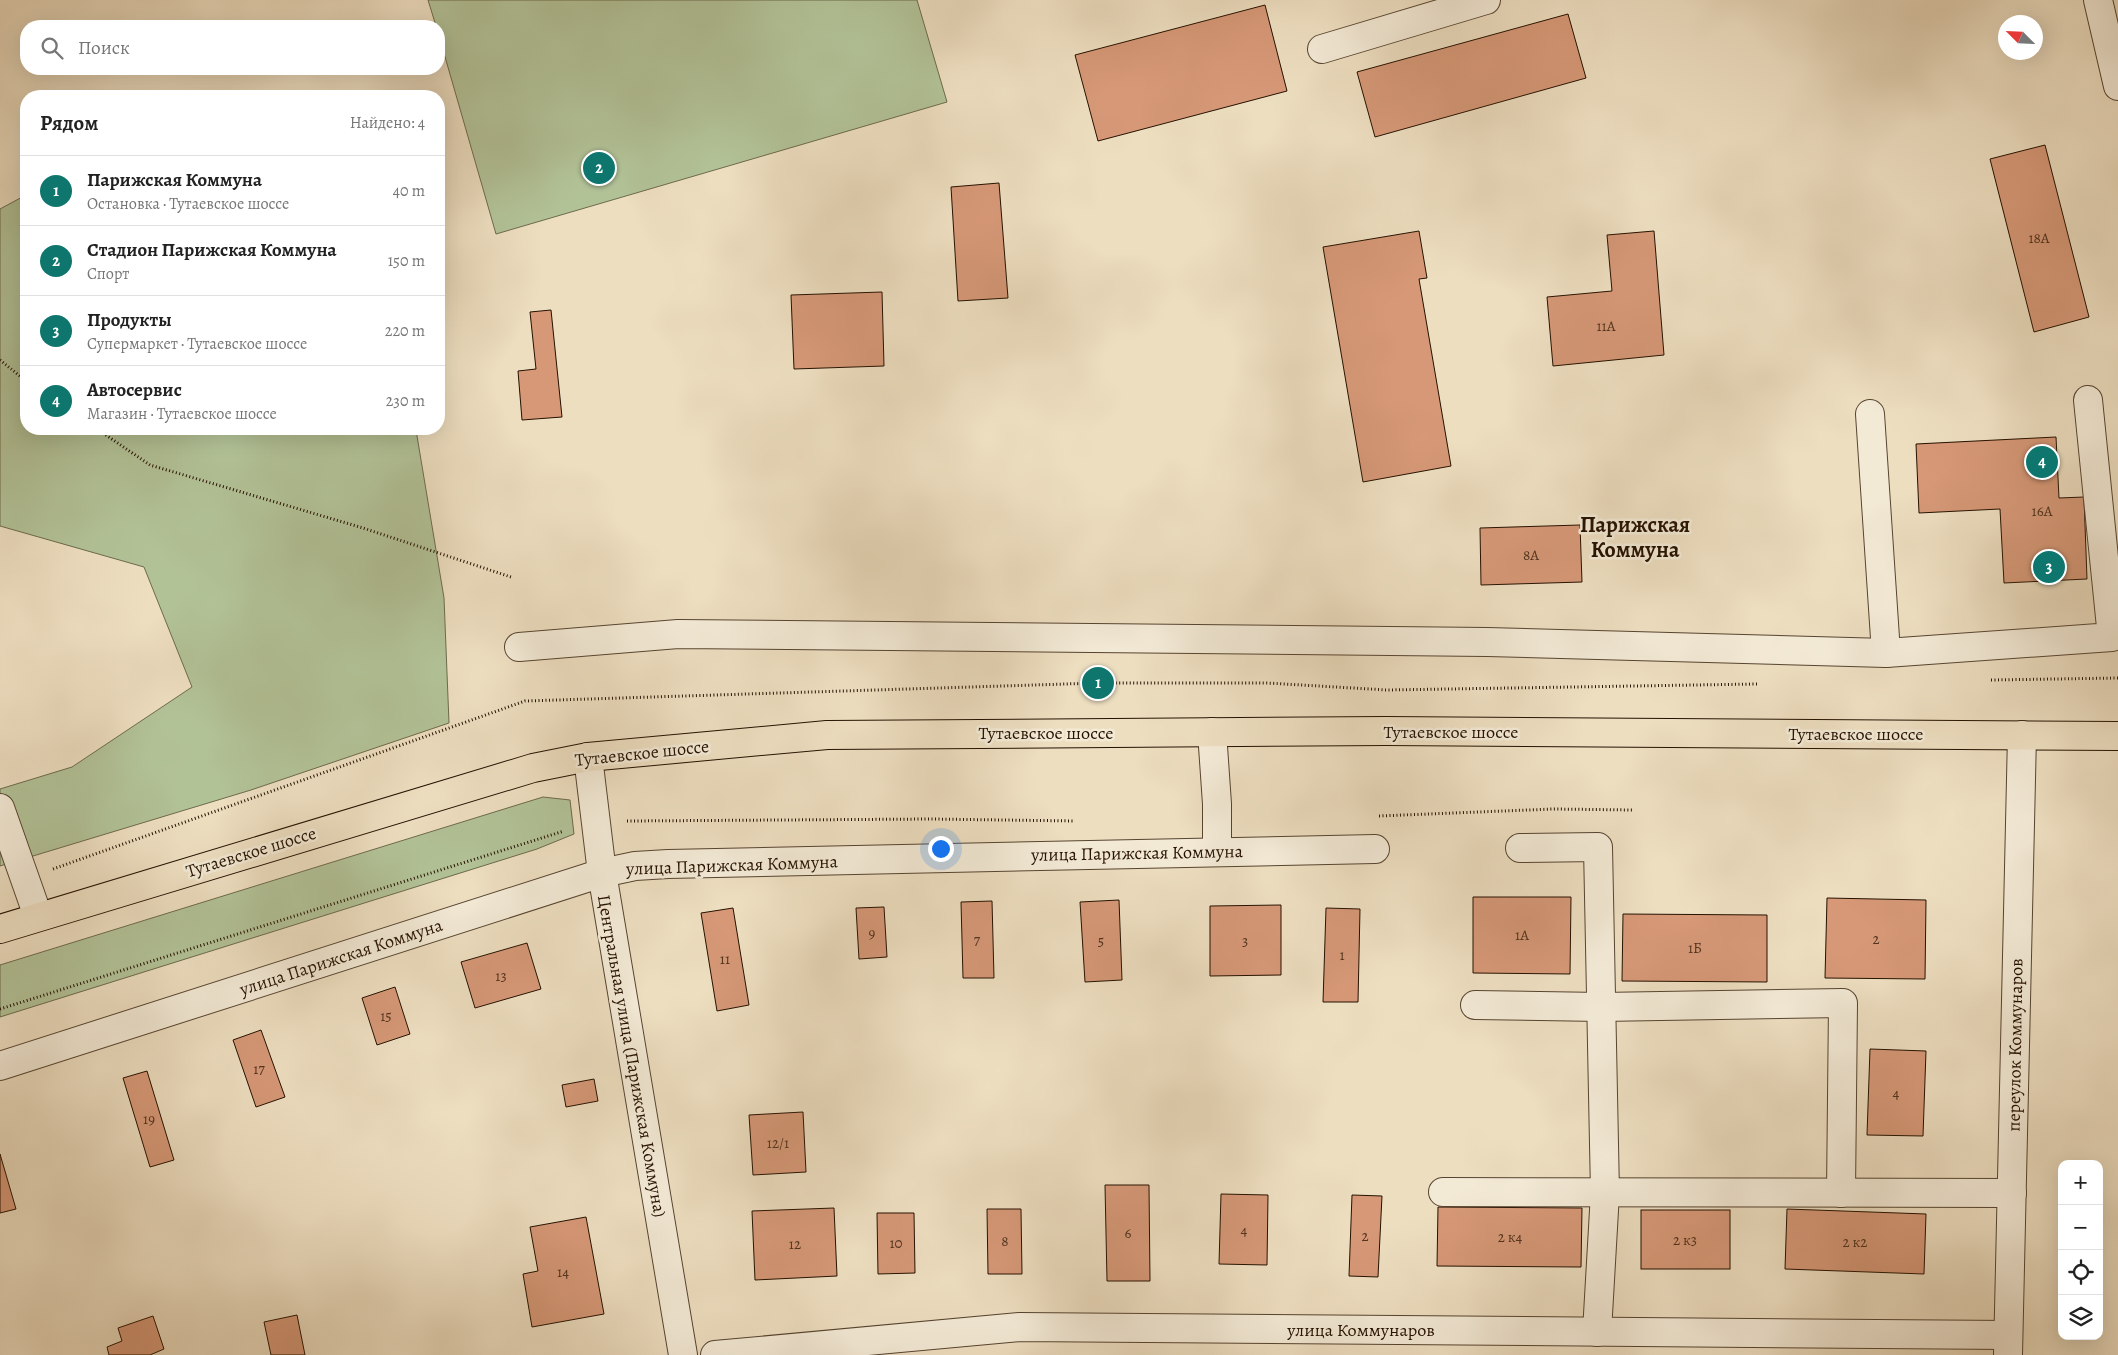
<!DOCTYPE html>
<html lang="ru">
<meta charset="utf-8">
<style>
body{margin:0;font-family:Alegreya,serif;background:#f2f2f2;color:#222}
.controls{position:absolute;right:15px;bottom:15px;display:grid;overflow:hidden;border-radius:10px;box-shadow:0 5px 20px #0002}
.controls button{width:45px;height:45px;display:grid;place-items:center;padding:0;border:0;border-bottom:1px solid #e0e0e0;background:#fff;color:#222;font:25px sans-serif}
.compass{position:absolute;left:1998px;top:15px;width:45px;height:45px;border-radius:50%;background:#fff;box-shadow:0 5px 20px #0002;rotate:294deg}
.you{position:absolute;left:940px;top:848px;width:18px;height:18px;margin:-12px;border:4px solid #fff;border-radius:50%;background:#1a73e8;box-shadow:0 0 0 8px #1a73e833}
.badge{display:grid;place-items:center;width:32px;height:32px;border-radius:50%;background:#0f766e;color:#fff;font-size:16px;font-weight:700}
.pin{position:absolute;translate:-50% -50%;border:2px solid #fff;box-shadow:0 1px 5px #0006}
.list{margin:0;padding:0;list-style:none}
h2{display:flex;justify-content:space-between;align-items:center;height:65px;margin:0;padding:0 20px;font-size:21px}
h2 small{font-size:16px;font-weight:400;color:#767676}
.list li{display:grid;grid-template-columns:32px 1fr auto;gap:15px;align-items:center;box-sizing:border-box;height:70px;padding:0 20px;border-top:1px solid #e0e0e0}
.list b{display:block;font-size:19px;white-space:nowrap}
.list p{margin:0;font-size:16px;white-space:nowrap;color:#767676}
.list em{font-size:16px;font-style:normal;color:#767676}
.icon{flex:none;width:28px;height:28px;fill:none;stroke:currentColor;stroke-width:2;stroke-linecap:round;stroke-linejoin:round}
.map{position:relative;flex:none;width:2118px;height:1355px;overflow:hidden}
.search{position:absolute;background:#fff;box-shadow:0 5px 20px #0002;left:20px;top:20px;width:425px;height:55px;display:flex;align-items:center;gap:12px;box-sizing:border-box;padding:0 18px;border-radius:20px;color:#767676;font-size:19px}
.panel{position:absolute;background:#fff;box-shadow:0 5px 20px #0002;left:20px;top:90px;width:425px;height:345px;border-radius:20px}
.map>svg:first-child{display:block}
.green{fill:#b2c297;stroke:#6c6a4c}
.building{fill:#d69877;stroke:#251100}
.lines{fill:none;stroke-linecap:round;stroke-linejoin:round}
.minor-casing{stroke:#574430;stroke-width:30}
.major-casing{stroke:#251100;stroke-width:30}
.path{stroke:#251100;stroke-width:3;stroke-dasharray:1 2.5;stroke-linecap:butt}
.minor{stroke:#f3ead6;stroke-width:28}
.major{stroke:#eddec0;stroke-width:28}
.labels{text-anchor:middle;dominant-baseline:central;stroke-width:5;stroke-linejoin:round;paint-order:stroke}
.number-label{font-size:15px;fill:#51331e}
.street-label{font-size:18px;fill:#251100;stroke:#f3ead6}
.district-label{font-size:22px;font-weight:bold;fill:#251100;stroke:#f3ead6}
</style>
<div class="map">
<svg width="2118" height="1355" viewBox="0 0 2118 1355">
<rect width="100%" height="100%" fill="#eddec0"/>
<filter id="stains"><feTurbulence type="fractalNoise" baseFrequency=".004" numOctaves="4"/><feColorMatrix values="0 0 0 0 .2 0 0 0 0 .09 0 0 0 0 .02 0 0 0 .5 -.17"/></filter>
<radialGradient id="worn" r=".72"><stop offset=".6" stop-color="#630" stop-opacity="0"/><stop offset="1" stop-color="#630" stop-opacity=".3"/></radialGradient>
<g class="green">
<polygon points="428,0 917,0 947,102 496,234 439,36 439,26 436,26"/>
<polygon points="26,195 26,429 413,429 416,430 444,598 449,723 251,790 0,866 0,789 72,767 192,687 144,567 0,526 0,209"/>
<polygon points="543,797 570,800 574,834 537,849 0,1017 0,965"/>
</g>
<g class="building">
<polygon points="1265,5 1287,91 1098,141 1075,55"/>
<polygon points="1568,14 1586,78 1375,137 1357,72"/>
<polygon points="2045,145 2089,317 2034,332 1990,159"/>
<polygon points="999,183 1008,298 958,301 951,187"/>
<polygon points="1419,231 1427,278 1419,279 1451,466 1363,482 1323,247"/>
<polygon points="1654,231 1664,355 1553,366 1547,297 1612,291 1607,235"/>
<polygon points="882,292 884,366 794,369 791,295"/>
<polygon points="551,310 562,417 522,420 518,371 536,369 530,312"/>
<polygon points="2056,437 2059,498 2084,497 2087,579 2004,583 2000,509 1919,513 1916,444"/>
<polygon points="1580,525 1582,582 1481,585 1480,528"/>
<polygon points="1473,897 1571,897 1570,974 1473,973"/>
<polygon points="1827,898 1926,900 1925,979 1825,978"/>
<polygon points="1119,900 1122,980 1085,982 1080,902"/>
<polygon points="992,901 994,978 963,978 961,902"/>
<polygon points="1281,905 1281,975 1210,976 1210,906"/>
<polygon points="884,907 887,957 859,959 856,908"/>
<polygon points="733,908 749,1005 717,1011 701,913"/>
<polygon points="1326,908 1360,909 1358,1002 1323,1002"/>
<polygon points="1623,914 1767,915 1767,982 1622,981"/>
<polygon points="527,943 541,989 475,1008 461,962"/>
<polygon points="395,987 410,1034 377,1045 362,998"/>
<polygon points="261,1030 285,1097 256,1107 233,1040"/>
<polygon points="1870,1049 1926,1051 1923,1136 1867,1135"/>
<polygon points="147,1071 174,1160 150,1167 123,1078"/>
<polygon points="594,1079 598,1101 566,1107 562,1085"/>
<polygon points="803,1112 806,1172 753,1175 749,1115"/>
<polygon points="0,1154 16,1209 0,1213"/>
<polygon points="1105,1185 1149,1185 1150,1281 1107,1281"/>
<polygon points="1221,1194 1268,1195 1267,1265 1219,1264"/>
<polygon points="1352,1195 1382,1196 1378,1277 1349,1276"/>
<polygon points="1438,1207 1582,1208 1581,1267 1437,1266"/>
<polygon points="834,1208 837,1276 755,1280 752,1211"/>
<polygon points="987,1209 1021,1209 1022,1274 988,1274"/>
<polygon points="1787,1209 1926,1214 1924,1274 1785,1269"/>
<rect x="1641" y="1210" width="89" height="59"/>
<polygon points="877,1213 914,1213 915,1273 878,1274"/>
<polygon points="586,1217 604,1314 532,1327 523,1274 538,1271 530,1227"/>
<polygon points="297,1315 305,1355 271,1355 264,1322"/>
<polygon points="153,1316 164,1349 150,1355 109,1355 107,1347 122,1341 118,1328"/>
</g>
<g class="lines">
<defs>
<g id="minor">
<polyline points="2098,0 2118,86"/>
<polyline points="1322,49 1486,0"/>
<polyline points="519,647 678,634 1487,642 1886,653 1870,414"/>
<polyline points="1886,653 2112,637 2088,400"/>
<polyline points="1212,732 1217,804 1217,851"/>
<polyline points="588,757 602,873 683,1355"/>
<polyline points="0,808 38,916"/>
<polyline points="1520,848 1598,847 1605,1193 1597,1332"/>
<polyline points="1475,1005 1601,1007 1843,1003 1841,1193"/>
<polyline points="0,1066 602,873 635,866 668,864 1375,849"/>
<polyline points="1443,1192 2012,1193"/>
<polyline points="715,1355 1020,1327 2008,1335"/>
<polyline points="2008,1355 2022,735"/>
</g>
<polyline id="major" points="0,929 533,768 588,757 827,735 1385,731 2118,736"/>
</defs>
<use href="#minor" class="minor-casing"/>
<use href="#major" class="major-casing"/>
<g class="path">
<polyline points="0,360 26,381"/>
<polyline points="97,429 150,465 363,528 511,577"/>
<polyline points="1991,680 2118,678"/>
<polyline points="1379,816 1553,809 1633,810"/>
<polyline points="627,821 932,819 1075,821"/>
<polyline points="53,869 525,701 1098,683 1267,683 1387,690 1757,684"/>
<polyline points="0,1009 564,831"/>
</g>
<use href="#minor" class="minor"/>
<use href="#major" class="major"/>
</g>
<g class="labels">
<g class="number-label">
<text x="2039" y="238">18А</text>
<text x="1606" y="326">11А</text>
<text x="2042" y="511">16А</text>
<text x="1531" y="555">8А</text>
<text x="872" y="933">9</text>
<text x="1522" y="935">1А</text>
<text x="1876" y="939">2</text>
<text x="977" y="940">7</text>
<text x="1101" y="941">5</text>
<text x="1245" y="941">3</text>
<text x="1695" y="948">1Б</text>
<text x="1342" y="955">1</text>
<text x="725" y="959">11</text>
<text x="501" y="976">13</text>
<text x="386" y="1016">15</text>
<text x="259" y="1069">17</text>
<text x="1896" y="1093">4</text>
<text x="149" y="1119">19</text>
<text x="778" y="1143">12/1</text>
<text x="1244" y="1230">4</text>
<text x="1128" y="1233">6</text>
<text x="1365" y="1236">2</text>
<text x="1510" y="1237">2 к4</text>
<text x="1685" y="1240">2 к3</text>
<text x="1005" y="1241">8</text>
<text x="1855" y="1242">2 к2</text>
<text x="896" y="1243">10</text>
<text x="795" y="1244">12</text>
<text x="563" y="1272">14</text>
</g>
<g class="street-label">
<text x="1451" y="732">Тутаевское шоссе</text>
<text x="1046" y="733">Тутаевское шоссе</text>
<text x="1856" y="734">Тутаевское шоссе</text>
<text transform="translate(642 753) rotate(-6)">Тутаевское шоссе</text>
<text transform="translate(251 852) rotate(-17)">Тутаевское шоссе</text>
<text transform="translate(1137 853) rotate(-1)">улица Парижская Коммуна</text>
<text transform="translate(732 865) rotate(-2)">улица Парижская Коммуна</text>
<text transform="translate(341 957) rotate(-18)">улица Парижская Коммуна</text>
<text transform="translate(2015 1045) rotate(-89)">переулок Коммунаров</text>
<text transform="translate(632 1056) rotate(80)">Центральная улица (Парижская Коммуна)</text>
<text x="1361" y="1330">улица Коммунаров</text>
</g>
<g class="district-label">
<text x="1635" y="525">Парижская<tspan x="1635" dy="25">Коммуна</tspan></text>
</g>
</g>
<rect width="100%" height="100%" filter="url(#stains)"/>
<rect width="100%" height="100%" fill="url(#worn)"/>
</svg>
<div class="controls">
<button>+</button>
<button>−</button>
<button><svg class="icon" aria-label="locate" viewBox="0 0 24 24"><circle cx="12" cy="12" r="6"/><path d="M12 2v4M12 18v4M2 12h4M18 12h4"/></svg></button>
<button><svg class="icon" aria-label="layers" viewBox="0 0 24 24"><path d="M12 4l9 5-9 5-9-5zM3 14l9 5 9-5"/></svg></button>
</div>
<svg class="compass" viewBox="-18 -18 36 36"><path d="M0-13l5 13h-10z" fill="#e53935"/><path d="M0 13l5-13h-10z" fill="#767676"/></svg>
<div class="you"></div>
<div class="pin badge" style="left:1098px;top:683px">1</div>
<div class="pin badge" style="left:599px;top:168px">2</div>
<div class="pin badge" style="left:2049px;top:567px">3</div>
<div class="pin badge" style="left:2042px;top:462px">4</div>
<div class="search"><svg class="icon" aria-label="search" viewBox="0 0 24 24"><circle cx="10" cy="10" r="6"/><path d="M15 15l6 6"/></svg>Поиск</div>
<section class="panel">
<h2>Рядом<small>Найдено: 4</small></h2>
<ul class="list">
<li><span class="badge">1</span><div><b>Парижская Коммуна</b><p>Остановка · Тутаевское шоссе</p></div><em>40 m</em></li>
<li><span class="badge">2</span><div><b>Стадион Парижская Коммуна</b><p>Спорт</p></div><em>150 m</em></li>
<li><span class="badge">3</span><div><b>Продукты</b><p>Супермаркет · Тутаевское шоссе</p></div><em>220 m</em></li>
<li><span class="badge">4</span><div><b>Автосервис</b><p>Магазин · Тутаевское шоссе</p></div><em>230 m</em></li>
</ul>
</section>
</div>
